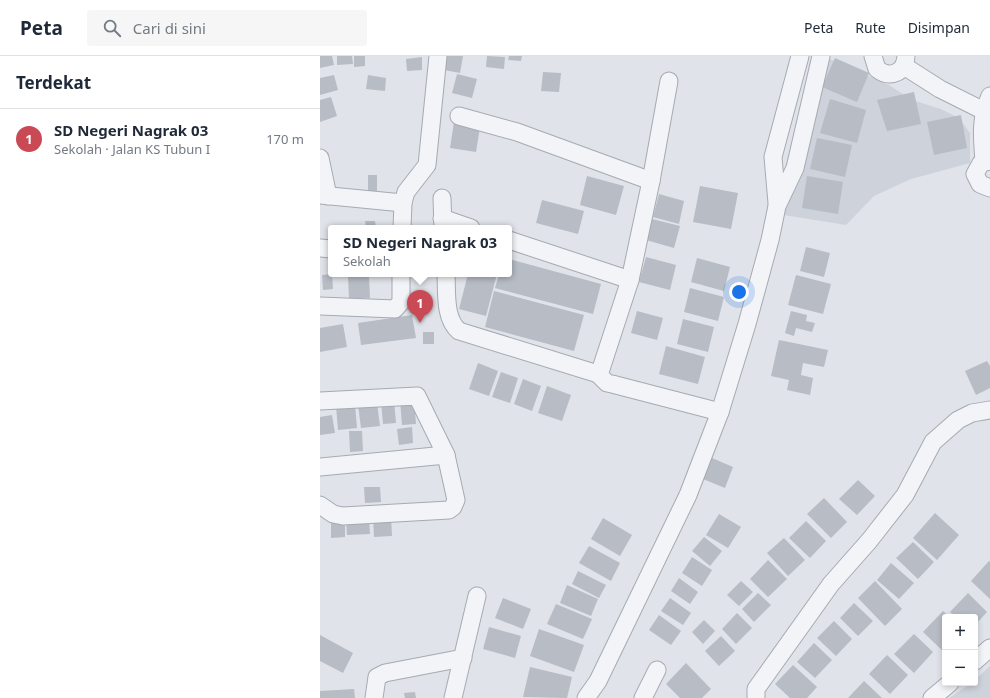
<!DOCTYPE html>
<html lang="id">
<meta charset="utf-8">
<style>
body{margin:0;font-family:"Noto Sans",sans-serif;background:#f6f6f7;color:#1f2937}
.controls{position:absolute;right:12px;bottom:12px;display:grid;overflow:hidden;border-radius:4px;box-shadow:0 2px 6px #0003}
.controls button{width:36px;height:36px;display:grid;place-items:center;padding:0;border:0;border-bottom:1px solid #e0e1e3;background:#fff;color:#1f2937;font:20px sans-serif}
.you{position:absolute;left:419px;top:236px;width:14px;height:14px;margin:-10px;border:3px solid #fff;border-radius:50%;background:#1a73e8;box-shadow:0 0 0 6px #1a73e833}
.badge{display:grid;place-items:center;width:26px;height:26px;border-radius:50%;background:#c94954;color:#fff;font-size:13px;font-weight:700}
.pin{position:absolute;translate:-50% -33px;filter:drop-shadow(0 1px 2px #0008)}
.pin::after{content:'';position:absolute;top:21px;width:14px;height:12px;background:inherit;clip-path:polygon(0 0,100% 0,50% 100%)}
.popup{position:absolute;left:8px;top:169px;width:184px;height:52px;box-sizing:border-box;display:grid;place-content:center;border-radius:4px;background:#fff;filter:drop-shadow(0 1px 3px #0005);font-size:13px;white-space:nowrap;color:#747a83}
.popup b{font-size:15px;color:#1f2937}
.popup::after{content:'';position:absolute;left:50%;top:100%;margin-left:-8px;border:8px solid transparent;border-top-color:#fff}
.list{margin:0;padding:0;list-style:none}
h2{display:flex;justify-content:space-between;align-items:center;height:52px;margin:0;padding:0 16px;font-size:17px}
h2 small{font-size:13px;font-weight:400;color:#747a83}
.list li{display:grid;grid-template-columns:26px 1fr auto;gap:12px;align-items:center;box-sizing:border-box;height:60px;padding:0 16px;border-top:1px solid #e0e1e3}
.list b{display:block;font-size:15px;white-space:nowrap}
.list p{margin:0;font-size:13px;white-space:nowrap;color:#747a83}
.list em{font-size:13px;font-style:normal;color:#747a83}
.icon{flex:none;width:22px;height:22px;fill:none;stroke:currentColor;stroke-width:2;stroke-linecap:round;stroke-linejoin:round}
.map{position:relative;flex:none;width:670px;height:642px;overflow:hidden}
header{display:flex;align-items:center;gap:24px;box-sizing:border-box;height:56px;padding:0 20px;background:#fff;border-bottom:1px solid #e0e1e3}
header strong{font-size:19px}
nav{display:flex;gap:22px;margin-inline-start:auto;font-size:14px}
.search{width:280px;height:36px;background:#f6f6f7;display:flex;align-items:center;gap:10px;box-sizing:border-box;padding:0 14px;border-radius:4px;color:#747a83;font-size:15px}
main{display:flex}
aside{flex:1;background:#fff}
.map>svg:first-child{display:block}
.built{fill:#ced2da}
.building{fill:#b7bcc5}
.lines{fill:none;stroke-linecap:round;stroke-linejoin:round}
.minor-casing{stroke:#a5aab3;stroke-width:19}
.minor{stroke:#f3f4f7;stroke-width:17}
</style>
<header>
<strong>Peta</strong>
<div class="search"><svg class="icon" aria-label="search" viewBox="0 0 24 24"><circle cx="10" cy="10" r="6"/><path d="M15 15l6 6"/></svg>Cari di sini</div>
<nav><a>Peta</a><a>Rute</a><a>Disimpan</a></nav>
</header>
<main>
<aside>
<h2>Terdekat<small></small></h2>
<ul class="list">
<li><span class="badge">1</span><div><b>SD Negeri Nagrak 03</b><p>Sekolah · Jalan KS Tubun I</p></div><em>170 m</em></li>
</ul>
</aside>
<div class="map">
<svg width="670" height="642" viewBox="0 0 670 642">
<rect width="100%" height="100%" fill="#e0e3e9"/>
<g class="built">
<polygon points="503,0 569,29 592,44 621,53 639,62 650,77 650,107 591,123 554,140 526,169 464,159 479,83"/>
<polygon points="670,610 670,642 629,642 652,627 655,627 655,624"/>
</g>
<g class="building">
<polygon points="0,0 12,0 14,9 0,12"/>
<polygon points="17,0 32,0 33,8 17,9"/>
<polygon points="34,0 45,0 45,10 34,11"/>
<polygon points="121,0 143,0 140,17 119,13"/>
<polygon points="167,0 185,1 184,13 166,11"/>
<polygon points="189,0 202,0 201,5 188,4"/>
<polygon points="102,1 102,14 87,15 86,3"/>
<polygon points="515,2 549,17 537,46 502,31"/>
<polygon points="223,16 241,17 239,36 221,35"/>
<polygon points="137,18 157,23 152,42 132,37"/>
<polygon points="14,19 18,34 0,39 0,22"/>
<polygon points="48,19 66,22 65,35 46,33"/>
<polygon points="594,36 601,68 567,75 557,44"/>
<polygon points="11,41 17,60 0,66 0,44"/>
<polygon points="510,43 546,54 537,87 500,77"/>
<polygon points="641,59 647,92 614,99 607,66"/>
<polygon points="134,66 160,71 156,96 130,92"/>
<polygon points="497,82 532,89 525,121 490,113"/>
<rect x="48" y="119" width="9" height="17"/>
<polygon points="267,120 304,130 296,159 260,149"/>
<polygon points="487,120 523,126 518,158 482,152"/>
<polygon points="380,130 418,137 411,173 373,166"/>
<polygon points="339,138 364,145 359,168 333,161"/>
<polygon points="222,144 264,155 258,178 216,167"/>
<polygon points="332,163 360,170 354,192 326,184"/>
<polygon points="45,165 55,165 56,172 46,172"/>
<polygon points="486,191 510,197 504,221 480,215"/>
<polygon points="326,201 356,209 350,234 319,226"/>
<polygon points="377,202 410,211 404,235 371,226"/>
<polygon points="189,203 281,228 273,258 175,232 179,218 189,218"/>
<polygon points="12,218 13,233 3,234 2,219"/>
<polygon points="148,218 177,218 166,260 139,253"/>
<polygon points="476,219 511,228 503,258 468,249"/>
<polygon points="28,221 49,221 50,242 29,242"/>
<polygon points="370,232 404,241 398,265 364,256"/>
<polygon points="174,235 264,259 254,295 165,271"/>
<polygon points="317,255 343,262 337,284 311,277"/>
<polygon points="471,255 487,259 486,265 495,267 492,276 476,272 474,280 465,277"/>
<polygon points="92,259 96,282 41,289 38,267"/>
<polygon points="363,263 394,271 388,296 357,288"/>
<polygon points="23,268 27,291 0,296 0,272"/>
<rect x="103" y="276" width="11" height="12"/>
<polygon points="459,284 508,294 504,311 483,307 481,319 493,322 490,339 467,334 469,324 451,320"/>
<polygon points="346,290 385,301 378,328 339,318"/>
<polygon points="667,305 670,310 670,332 656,339 645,315"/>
<polygon points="158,307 178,315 169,340 149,333"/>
<polygon points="181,316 198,322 190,347 172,341"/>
<polygon points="203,323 221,330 212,355 194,348"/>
<polygon points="227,330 251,339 242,365 218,357"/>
<polygon points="94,343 96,368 82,369 80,344"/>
<polygon points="74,344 76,367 63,368 61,345"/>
<polygon points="57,347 60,370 41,372 38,349"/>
<polygon points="35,348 37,372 18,374 16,350"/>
<polygon points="12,359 15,377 0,379 0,361"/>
<polygon points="92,371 93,387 79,389 77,373"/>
<polygon points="29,375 42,375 43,395 30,396"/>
<polygon points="392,402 413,411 405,432 383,423"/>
<polygon points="538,424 555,440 537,459 519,443"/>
<polygon points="44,431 60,431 61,446 45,447"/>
<polygon points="504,442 527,466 511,482 487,458"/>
<polygon points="615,457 639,479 617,504 593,482"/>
<polygon points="399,458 421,471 408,492 386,479"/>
<polygon points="71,460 72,480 54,481 53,461"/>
<polygon points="49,461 50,478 27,479 26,462"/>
<polygon points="283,462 312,479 300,500 271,483"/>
<polygon points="25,465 25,481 11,482 11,466"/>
<polygon points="486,465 506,485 490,502 469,482"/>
<polygon points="384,481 402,495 390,510 372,495"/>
<polygon points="464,482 485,504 468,520 447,497"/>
<polygon points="593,486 614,506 598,523 576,502"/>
<polygon points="269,490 300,507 291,525 259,507"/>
<polygon points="372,501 392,514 382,530 362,517"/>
<polygon points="448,504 467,523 448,541 430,523"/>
<polygon points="669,505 670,506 670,543 651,525"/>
<polygon points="571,507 594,527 579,543 557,524"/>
<polygon points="258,515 286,529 279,542 252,528"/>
<polygon points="359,522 378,536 370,548 351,535"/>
<polygon points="421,525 433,536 419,550 407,539"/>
<polygon points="555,525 582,553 565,570 538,542"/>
<polygon points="247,529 278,543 271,560 240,547"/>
<polygon points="438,537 451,549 434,566 422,553"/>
<polygon points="648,537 667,556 655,569 655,561 636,561 630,556"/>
<polygon points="183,542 211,553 203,573 175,562"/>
<polygon points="350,542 371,557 363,569 341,555"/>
<polygon points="534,547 553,565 538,580 520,562"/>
<polygon points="236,548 272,563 263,583 227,568"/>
<polygon points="623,555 630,561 625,561 625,597 603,576"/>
<polygon points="417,557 432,572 416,588 402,573"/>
<polygon points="339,559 361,575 351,589 329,574"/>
<polygon points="384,564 395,575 383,588 372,576"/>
<polygon points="514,565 532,583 516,600 497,582"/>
<polygon points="169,571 201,580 195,602 163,593"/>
<polygon points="219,573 264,589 254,616 210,600"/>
<polygon points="594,578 613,596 594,617 574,598"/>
<polygon points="0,579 33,597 23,617 0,605"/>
<polygon points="401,580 415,595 399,610 385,595"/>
<polygon points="494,587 512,604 495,622 477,606"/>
<polygon points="567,599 588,619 570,638 549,618"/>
<polygon points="366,607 391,633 382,642 360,642 346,628"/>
<polygon points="473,609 497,631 487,642 470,642 455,628"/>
<polygon points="210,611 252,621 247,642 203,641"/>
<polygon points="544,625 562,642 528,642"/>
<polygon points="34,633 35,642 0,642 0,635"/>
<polygon points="95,636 96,642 85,642 84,637"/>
</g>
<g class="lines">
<defs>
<g id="minor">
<path d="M553 0 557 13C570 23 585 17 586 0"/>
<polyline points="584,10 620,33 670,58"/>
<polyline points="139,60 197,76 331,125 310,224 279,319 287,327 292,328 400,356"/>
<polyline points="0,102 8,140"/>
<path d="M664 105C662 81 660 63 670 40"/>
<polyline points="670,105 661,107 655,118 660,128 670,132"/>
<polyline points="331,125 349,25"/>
<polyline points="0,139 83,147"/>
<polyline points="122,142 123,172"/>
<polyline points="457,147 453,101 480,0"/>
<polyline points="122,162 151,172"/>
<polyline points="82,172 83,147 86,136 107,109 118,0"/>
<polyline points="189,184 310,224"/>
<polyline points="0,192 11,193"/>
<path d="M126 218C127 236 124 262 139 275L278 318"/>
<polyline points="0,250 75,253 81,246 81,218"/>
<polyline points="0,345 97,340 126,399 136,444 133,451 129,454 23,460 13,458 0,449"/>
<polyline points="0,411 126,399"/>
<polyline points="655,605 670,592"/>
<polyline points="54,642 57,621 65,617 143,602"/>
<polyline points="133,642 157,540"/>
<polyline points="266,642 278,625 368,439 400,356 427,268 450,184 457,150 475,112 501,0"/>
<polyline points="323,642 337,614"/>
<polyline points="436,642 436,633 511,528 549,485 585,439 613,386 638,364 652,357 670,354"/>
<polyline points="612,642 630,627"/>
</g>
</defs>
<use href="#minor" class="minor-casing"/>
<use href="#minor" class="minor"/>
</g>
</svg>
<div class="controls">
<button>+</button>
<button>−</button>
</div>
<div class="you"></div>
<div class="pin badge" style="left:100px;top:267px">1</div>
<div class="popup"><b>SD Negeri Nagrak 03</b>Sekolah</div>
</div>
</main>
